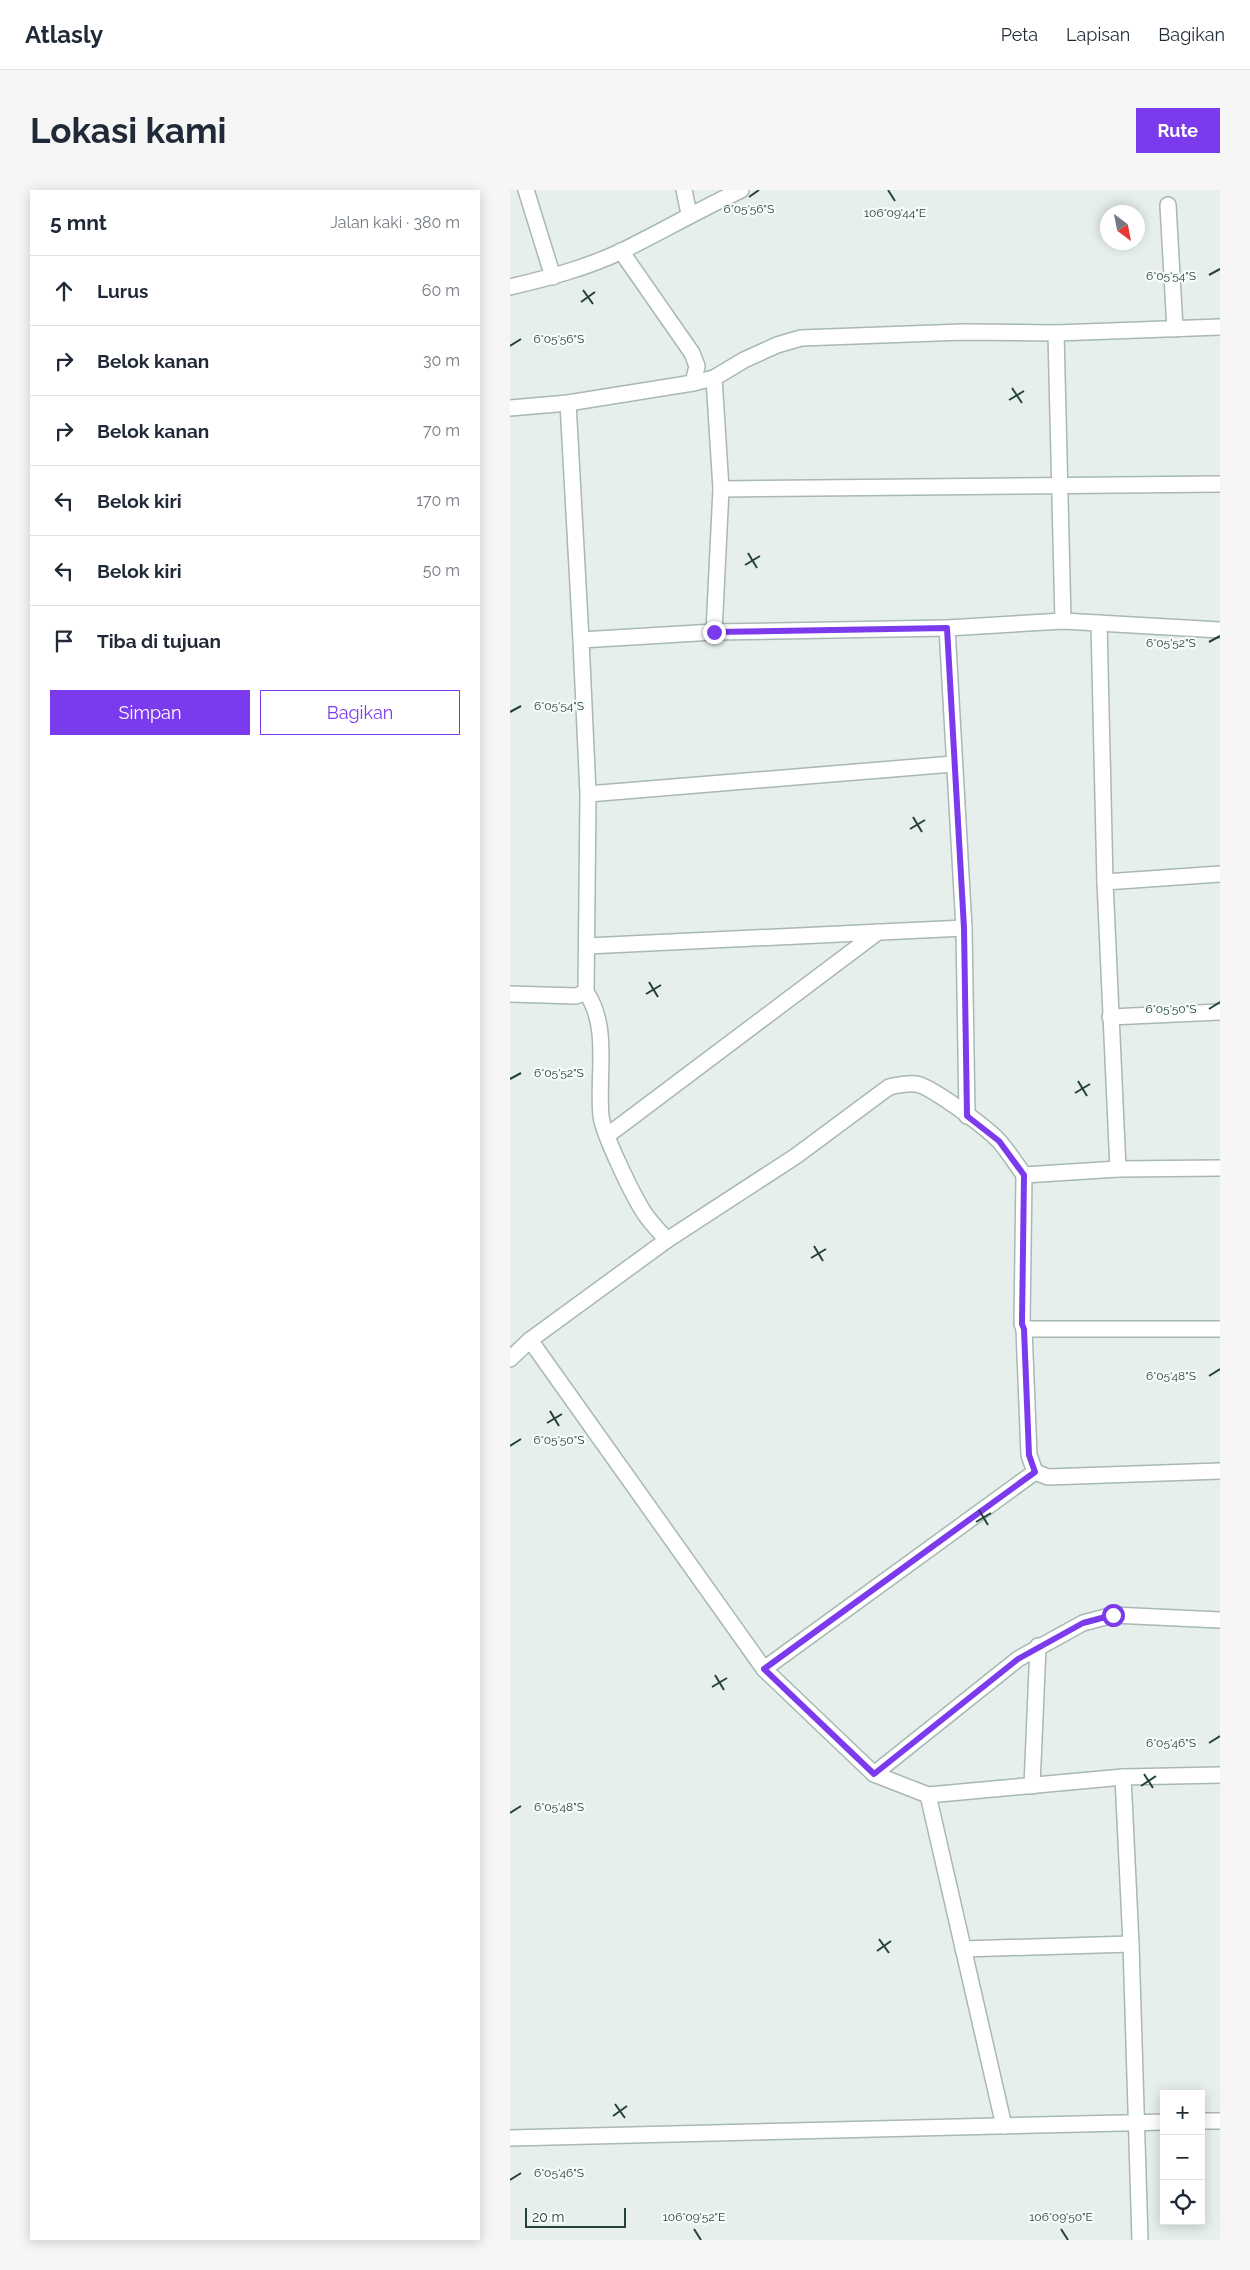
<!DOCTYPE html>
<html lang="id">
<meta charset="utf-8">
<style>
body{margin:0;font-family:Raleway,sans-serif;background:#f6f6f7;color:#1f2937}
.controls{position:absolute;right:15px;bottom:15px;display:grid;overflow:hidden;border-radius:0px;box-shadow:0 2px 12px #0003}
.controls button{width:45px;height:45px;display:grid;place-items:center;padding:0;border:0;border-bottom:1px solid #e0e1e3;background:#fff;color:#1f2937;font:25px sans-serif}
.compass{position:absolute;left:590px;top:15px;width:45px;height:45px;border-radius:50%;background:#fff;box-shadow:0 2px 12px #0003;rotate:148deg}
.scale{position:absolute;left:15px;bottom:12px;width:101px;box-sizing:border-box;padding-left:5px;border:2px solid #24423a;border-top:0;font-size:14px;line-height:18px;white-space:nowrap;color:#24423a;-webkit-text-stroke:4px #f7fbf9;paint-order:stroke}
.stop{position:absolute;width:15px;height:15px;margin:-11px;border:4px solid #7c3aed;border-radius:50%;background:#fff}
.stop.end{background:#7c3aed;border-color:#fff;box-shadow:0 1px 5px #0008}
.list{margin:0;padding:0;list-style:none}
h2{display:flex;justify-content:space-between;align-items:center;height:65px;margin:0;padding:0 20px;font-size:21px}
h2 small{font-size:16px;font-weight:400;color:#747a83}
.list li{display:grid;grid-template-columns:32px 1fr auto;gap:15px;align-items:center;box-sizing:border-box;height:70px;padding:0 20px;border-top:1px solid #e0e1e3}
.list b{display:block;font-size:19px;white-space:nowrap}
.list em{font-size:16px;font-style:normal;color:#747a83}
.actions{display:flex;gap:10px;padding:15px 20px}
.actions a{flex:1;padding:11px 0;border:1px solid #7c3aed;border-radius:0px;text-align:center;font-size:18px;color:#7c3aed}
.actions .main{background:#7c3aed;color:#fff}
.icon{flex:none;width:28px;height:28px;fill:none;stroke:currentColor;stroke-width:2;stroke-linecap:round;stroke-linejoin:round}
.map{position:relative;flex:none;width:710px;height:2050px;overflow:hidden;border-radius:0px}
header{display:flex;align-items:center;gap:30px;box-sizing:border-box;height:70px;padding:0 25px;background:#fff;border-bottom:1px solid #e0e1e3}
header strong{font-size:24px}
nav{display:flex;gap:28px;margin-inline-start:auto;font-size:18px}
.intro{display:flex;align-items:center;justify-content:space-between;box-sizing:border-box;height:120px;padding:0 30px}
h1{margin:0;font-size:35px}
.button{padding:12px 22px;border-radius:0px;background:#7c3aed;color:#fff;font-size:18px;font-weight:700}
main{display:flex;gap:30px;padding:0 30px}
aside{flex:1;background:#fff;border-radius:0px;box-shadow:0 2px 12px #0003}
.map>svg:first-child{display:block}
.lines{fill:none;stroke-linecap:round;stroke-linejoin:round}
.minor-casing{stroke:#a8b8b2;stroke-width:18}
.minor{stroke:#fff;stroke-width:15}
.route{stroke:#7c3aed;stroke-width:6}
.ticks{fill:none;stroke:#24423a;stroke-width:2}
.ticks-label{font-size:12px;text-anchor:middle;fill:#24423a;stroke:#f7fbf9;stroke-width:4.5;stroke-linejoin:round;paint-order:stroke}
</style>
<header>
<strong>Atlasly</strong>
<nav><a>Peta</a><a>Lapisan</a><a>Bagikan</a></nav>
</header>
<div class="intro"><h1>Lokasi kami</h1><a class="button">Rute</a></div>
<main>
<aside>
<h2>5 mnt<small>Jalan kaki · 380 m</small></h2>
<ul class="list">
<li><svg class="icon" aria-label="ahead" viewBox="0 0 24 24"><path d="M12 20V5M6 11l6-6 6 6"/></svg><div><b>Lurus</b></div><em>60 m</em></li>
<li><svg class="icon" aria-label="right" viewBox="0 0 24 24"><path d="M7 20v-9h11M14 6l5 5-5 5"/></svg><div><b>Belok kanan</b></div><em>30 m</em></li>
<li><svg class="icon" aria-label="right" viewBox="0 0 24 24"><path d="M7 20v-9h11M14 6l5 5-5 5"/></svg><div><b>Belok kanan</b></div><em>70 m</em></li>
<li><svg class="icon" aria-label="left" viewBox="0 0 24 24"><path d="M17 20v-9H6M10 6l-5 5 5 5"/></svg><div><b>Belok kiri</b></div><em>170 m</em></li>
<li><svg class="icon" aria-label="left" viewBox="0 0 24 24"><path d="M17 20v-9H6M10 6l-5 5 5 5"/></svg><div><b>Belok kiri</b></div><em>50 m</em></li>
<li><svg class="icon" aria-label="arrive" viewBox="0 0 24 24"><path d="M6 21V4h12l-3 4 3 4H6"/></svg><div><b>Tiba di tujuan</b></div></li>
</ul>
<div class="actions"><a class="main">Simpan</a><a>Bagikan</a></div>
</aside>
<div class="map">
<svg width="710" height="2050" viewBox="0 0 710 2050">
<rect width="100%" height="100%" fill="#e6efeb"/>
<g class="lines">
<defs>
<g id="minor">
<polyline points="16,0 43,87"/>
<polyline points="174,0 179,24"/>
<polyline points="658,15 665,139"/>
<polyline points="111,61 182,163 187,176 183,193"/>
<path d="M0 97C38 88 76 78 112 61 152 41 191 19 231 0"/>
<polyline points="204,188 211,299 204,442"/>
<polyline points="58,213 71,450"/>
<polyline points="0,218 58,213 183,193 204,188 234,170 267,155 291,148 453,142 546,143"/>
<polyline points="211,299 710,294"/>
<polyline points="553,431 546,143 710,137"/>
<polyline points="589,433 595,692 608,979"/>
<polyline points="78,604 443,574"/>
<polyline points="595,692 710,684"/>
<polyline points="77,756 454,738"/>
<polyline points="0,804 66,806 76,802"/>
<polyline points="600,827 710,822"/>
<polyline points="457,926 454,738 437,438 553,431 710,440"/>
<polyline points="98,945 368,742"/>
<polyline points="514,985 512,1134 514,1139 710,1139"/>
<path d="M157 1050C150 1042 141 1033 135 1024 124 1008 93 944 91 926 87 885 100 837 76 802L78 604 71 450 204 442 437 438"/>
<polyline points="514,1139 519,1265 525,1282"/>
<path d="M20 1150 157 1050 286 966 379 897C388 895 396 893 406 894 421 896 477 938 489 951 498 961 506 974 514 985L608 979 710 978"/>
<polyline points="0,1169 20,1150 254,1479 364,1584"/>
<polyline points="710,1430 603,1425 573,1433 508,1469 364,1584 418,1605 613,1587 710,1585"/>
<polyline points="254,1479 525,1282 538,1287 710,1281"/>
<polyline points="613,1587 621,1754 630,2050"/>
<polyline points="522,1596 528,1456"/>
<polyline points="418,1605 494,1936"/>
<polyline points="453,1759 621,1754"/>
<polyline points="691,1931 710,1931"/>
<polyline points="0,1948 654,1932"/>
</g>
</defs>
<use href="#minor" class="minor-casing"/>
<use href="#minor" class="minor"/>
</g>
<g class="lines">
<polyline class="route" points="204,442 437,438 454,738 457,926 489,951 514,985 512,1134 514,1139 519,1265 525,1282 254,1479 364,1584 508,1469 573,1433 603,1425"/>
</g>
<path class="ticks" d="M378 0 385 11M239 7 249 0M699 85 710 79M73 100 83 114M71 112 85 102M0 156 11 149M502 198 512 213M499 210 514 201M238 363 247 378M235 375 250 366M699 452 710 446M0 522 11 516M403 627 412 642M400 639 415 630M139 792 148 807M136 804 151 795M699 819 710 812M0 889 11 883M568 891 577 906M565 903 580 894M304 1056 313 1071M301 1068 316 1059M699 1186 710 1179M40 1221 49 1236M37 1233 52 1224M0 1256 11 1249M469 1320 478 1335M466 1332 481 1323M205 1485 214 1500M202 1497 217 1488M699 1553 710 1546M634 1584 643 1598M631 1596 646 1586M0 1623 11 1616M369 1749 379 1763M367 1761 381 1751M105 1914 115 1928M103 1926 117 1916M0 1990 11 1983M184 2039 191 2050M551 2039 558 2050"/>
<g class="ticks-label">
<text x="239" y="23">6°05'56"S</text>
<text x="385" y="27">106°09'44"E</text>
<text x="661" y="90">6°05'54"S</text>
<text x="49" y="153">6°05'56"S</text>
<text x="661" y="457">6°05'52"S</text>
<text x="49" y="520">6°05'54"S</text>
<text x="661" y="823">6°05'50"S</text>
<text x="49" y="887">6°05'52"S</text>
<text x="661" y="1190">6°05'48"S</text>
<text x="49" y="1254">6°05'50"S</text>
<text x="661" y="1557">6°05'46"S</text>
<text x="49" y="1621">6°05'48"S</text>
<text x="49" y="1987">6°05'46"S</text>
<text x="184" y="2031">106°09'52"E</text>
<text x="551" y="2031">106°09'50"E</text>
</g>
</svg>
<div class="controls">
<button>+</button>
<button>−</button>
<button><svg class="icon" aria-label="locate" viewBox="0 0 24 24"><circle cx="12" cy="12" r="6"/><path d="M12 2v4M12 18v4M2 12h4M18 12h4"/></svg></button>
</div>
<svg class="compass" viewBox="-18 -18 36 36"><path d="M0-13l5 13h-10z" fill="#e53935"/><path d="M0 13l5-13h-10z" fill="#747a83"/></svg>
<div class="scale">20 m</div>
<div class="stop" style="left:603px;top:1425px"></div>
<div class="stop end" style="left:204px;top:442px"></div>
</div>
</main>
